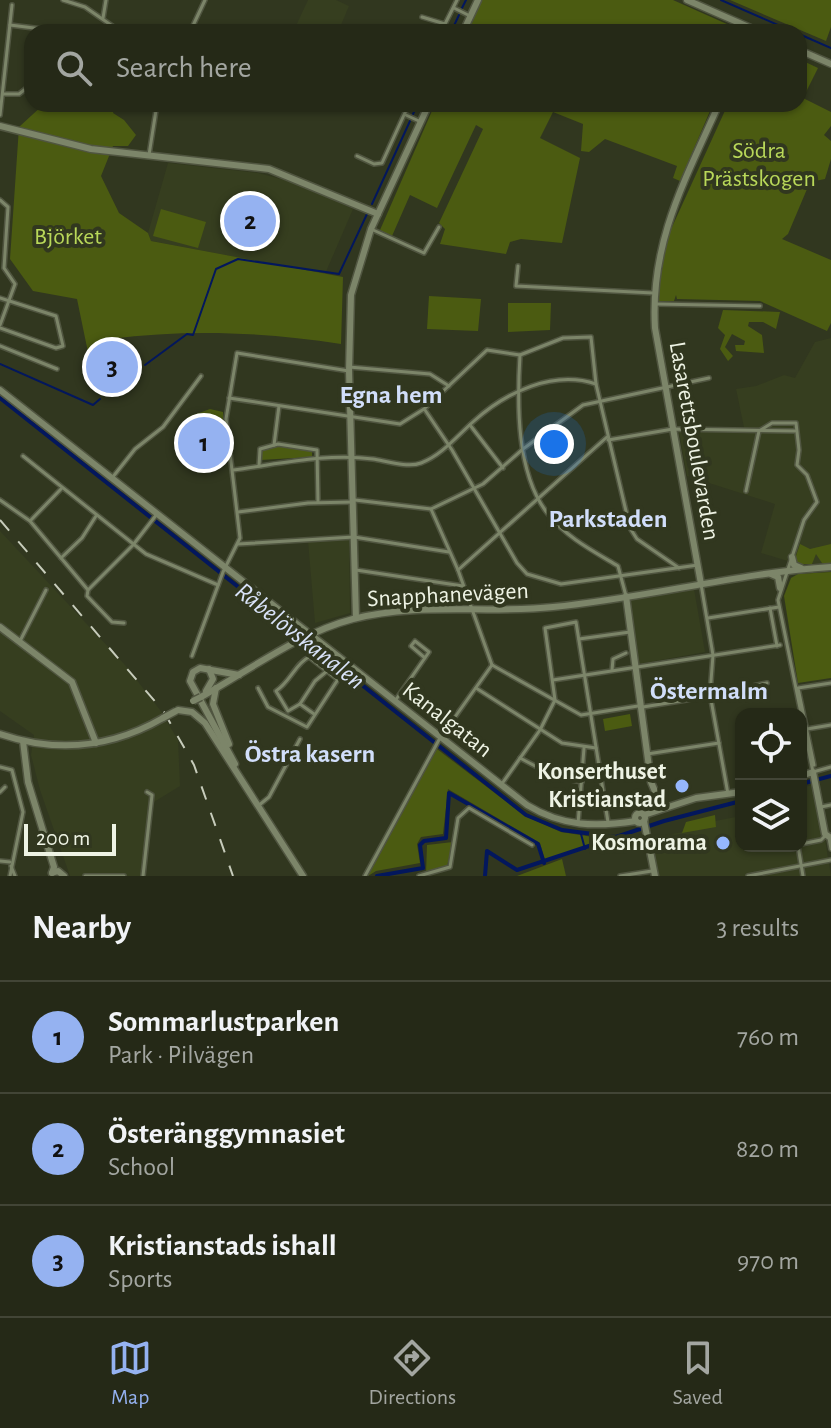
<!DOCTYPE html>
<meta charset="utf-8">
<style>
body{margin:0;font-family:"Alegreya Sans",sans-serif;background:#313524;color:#f1f3f6}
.controls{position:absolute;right:24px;bottom:24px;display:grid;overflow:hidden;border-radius:16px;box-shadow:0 2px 6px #0004}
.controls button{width:72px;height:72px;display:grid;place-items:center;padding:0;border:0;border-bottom:2px solid #424536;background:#252917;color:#f1f3f6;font:40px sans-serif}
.scale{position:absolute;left:24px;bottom:20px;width:92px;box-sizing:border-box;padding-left:8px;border:4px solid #eef3e4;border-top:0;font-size:22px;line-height:28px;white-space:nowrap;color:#eef3e4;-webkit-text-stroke:6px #31371f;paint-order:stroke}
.you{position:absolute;left:554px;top:444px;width:28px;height:28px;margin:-20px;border:6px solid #fff;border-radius:50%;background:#1a73e8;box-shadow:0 0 0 12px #1a73e833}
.badge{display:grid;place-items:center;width:52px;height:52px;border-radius:50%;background:#95b2f1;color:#111;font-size:26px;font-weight:700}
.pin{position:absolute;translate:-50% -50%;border:4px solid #fff;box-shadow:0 2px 8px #0006}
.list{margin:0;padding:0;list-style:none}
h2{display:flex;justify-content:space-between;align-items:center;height:104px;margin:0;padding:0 32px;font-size:34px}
h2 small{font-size:26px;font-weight:400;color:#a3a6a1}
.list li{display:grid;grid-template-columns:52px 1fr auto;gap:24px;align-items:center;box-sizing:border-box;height:112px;padding:0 32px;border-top:2px solid #424536}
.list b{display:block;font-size:30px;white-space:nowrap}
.list p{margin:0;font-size:26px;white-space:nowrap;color:#a3a6a1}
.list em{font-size:26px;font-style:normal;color:#a3a6a1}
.icon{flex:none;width:44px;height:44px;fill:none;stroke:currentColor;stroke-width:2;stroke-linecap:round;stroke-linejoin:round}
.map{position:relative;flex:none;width:831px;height:876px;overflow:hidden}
.search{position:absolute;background:#252917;box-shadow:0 2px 6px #0004;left:24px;right:24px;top:24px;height:88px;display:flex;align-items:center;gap:20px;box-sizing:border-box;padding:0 28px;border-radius:24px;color:#a3a6a1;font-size:30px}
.sheet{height:440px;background:#252917}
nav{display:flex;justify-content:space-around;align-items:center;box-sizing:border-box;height:112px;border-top:2px solid #424536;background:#252917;font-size:22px;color:#a3a6a1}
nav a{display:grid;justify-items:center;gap:4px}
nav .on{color:#95b2f1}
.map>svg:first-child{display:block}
.built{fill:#363e1f}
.green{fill:#4b5b11}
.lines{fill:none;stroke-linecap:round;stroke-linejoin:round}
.stream{stroke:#03175d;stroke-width:2}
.canal{stroke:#03175d;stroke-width:4}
.street-casing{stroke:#505540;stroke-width:6}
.secondary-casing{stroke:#505540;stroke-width:9}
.street{stroke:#7c8569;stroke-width:3}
.secondary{stroke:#7c8569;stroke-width:6}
.rail{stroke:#c7ccbb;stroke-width:2;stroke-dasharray:14 14;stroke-linecap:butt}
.secondary-bridge-casing{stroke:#505540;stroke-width:9;stroke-linecap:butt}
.secondary-bridge{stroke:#7c8569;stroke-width:6}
.poi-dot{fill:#95b7fd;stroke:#31371f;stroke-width:3}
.labels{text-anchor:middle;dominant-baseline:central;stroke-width:8;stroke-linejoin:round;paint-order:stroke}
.park-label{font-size:24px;fill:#b9d859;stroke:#31371f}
.street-label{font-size:24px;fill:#eef3e4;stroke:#31371f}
.poi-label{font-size:24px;font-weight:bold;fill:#eef3e4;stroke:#31371f;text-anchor:end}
.neighbourhood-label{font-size:26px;font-weight:bold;fill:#d1defa;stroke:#31371f}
.water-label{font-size:26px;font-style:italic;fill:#d9e3f9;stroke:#31371f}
</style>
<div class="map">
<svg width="831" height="876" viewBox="0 0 831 876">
<rect width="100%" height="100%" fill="#31371f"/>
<g class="built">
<polygon points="308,0 336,0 349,6 338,32 293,32"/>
<polygon points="168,163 258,173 300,184 353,209 325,274 151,241 148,233"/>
<polygon points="831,338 831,563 798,564 761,553 775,504 687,476 679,432 745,432 736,389 756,386 784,375 795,378 815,342"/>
<polygon points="0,531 125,665 160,710 178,740 180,786 149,805 141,876 70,876 40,790 31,755 34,735 0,711"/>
<polygon points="349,538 350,613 315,623 308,541"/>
<polygon points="694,589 705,652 638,664 628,600"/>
<polygon points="816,784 831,876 658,876 650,838 716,826 715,821 741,816 741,846 801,846 801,788"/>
</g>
<g class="green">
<polygon points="482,0 673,0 738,29 739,32 468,32"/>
<polygon points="730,0 831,0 831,27 826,41"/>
<polygon points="799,59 818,68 803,98 831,112 831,126 824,135 831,141 831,159 825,179 810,182 788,234 782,239 831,260 831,323 827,331 760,301 677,299 676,295 674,301 657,301 667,238 728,104 799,104"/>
<path d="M44 104H116L113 113 124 120 136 135 128 146H113L101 176 119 213 148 233 151 241 343 277 341 344C263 332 189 329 110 339L90 362 77 299 33 291 10 259 19 127Z"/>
<polygon points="435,104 713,104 680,181 673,178 677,166 605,139 589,152 581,151 583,124 553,112 540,138 580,158 562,243 521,239 510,242 506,254 440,244 445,229 439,223 483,129 476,125 437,208 410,195 392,236 380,230"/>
<polygon points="161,209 206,222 198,248 153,236"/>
<polygon points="429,296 481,299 478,331 427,329"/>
<polygon points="508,303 551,303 550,330 508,332"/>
<polygon points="723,310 780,312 776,329 763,322 749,322 748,326 762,335 764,353 736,351 735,345 744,345 745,341 732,334 725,347 733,356 728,361 720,349 725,335 718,328"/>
<polygon points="210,409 223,412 226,463 212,464 199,473 195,464 176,454 192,431 188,417"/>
<polygon points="281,446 312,451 312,457 260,460 260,450"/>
<polygon points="800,544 810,549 831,544 831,563 822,563 816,554 812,564 797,564 795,559"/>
<polygon points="831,572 831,678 798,683 784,596 791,578 798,574"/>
<polygon points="630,714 632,726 605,731 603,719"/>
<polygon points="437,749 525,816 561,832 606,839 545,860 540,843 448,789 443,834 421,837 417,844 420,863 376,871 368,876"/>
<polygon points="715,815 716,827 682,833 686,822"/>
<polygon points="453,842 447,866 426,873 427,845"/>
<polygon points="562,859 566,876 517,876"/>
</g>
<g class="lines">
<g class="stream">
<polyline points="721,0 794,32"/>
<polyline points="462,8 466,0"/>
<polyline points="451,32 459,15"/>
<polyline points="799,34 831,48"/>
<polyline points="413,114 418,104"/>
<polyline points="372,204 410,121"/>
<polyline points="0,364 93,405 100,399"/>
<polyline points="145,365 187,334 193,335 216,269 238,259 339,274 367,214"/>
<polyline points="581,834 585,849"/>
</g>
<g class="canal">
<polyline points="0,398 526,815 562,830 616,837"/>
<polyline points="801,784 831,776"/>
<polyline points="377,876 423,868 420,845 424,841 446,838 449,793 538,844 544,863"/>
<polyline points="485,876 487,851 517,870 664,821 741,801"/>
</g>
<defs>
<g id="street">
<polyline points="63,0 85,7 121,32"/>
<polyline points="454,8 470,16"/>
<polyline points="422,17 445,24 457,0"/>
<polyline points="103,18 106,0"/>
<polyline points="10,25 66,32"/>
<polyline points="190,32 205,0"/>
<polyline points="3,94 19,94 32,84"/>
<polyline points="0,115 12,5"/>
<polyline points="406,115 421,122"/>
<polyline points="149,155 157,104"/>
<polyline points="357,156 374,164 382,163 409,104"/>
<polyline points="0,200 8,207 4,268 15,284 0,325"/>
<polyline points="371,229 424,253 439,227"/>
<polyline points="518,266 516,286 653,293"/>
<polyline points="0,298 56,316 63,346 56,348 0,328"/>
<polyline points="656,304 760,306"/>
<polyline points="0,346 57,369"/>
<path d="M520 355C517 403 516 474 548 514 566 537 593 551 618 566L626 596"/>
<polyline points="349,367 430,374 449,386"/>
<polyline points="229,398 400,424 424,409 487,350 520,355 563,338 591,337 596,384 630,528 637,539 679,568"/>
<polyline points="425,410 452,450 517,563 527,574 561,584 698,565"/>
<polyline points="470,425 503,468"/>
<polyline points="759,431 772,423 796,423 799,450 797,465 807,475 817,502 804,520 778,600 813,772"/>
<polyline points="608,440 673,429 795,431"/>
<polyline points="274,445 279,406"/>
<polyline points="23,456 146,554 218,585"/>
<polyline points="259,466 260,449 278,444 317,450 318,502"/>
<path d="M233 470C280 464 325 453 373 459 386 461 408 468 421 463 442 455 457 436 474 421 506 392 553 370 596 384"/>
<polyline points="112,478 135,449 163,427 201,376"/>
<polyline points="746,491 759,431"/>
<polyline points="0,500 30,521 88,590 87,596 112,622 124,623"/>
<polyline points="355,500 431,509 483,484 523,449 583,405 709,378"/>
<polyline points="431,509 458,570 492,665"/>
<polyline points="238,512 308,503 353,502"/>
<polyline points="31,520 61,489"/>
<polyline points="238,544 354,537 449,552"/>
<polyline points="61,558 82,538 96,516"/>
<polyline points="356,570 463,586"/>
<polyline points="458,570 607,437"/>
<polyline points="701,584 713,655 710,694 728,794"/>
<polyline points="88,590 133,545 157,514"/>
<polyline points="770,608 777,646"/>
<polyline points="708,618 779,607"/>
<polyline points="579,639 630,632"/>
<polyline points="20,641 46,590"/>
<polyline points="192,656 223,572 240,538 226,419 237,353 349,371"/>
<polyline points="492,665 581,715 638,706"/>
<polyline points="612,670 613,659 626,653"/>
<polyline points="553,680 780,645"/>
<polyline points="753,686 767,683"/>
<polyline points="258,688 268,707 307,727 348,664"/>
<polyline points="476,688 562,743 596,748"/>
<polyline points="395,701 429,652 415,641 411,646 425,658"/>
<polyline points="300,704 315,681 327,671"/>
<polyline points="643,707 711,696"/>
<path d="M314 714 300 704 288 711 276 691C290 682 296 663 309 657L337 679"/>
<polyline points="807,729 831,725"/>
<polyline points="647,754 719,743"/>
<polyline points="520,758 556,777 582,782"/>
<polyline points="814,765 798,688 831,683"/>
<polyline points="0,767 12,770 23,812 10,876"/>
<polyline points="813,772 831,767"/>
<polyline points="501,785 540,730 555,700 545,628 576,622 608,822"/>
<polyline points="0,792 5,787"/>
<polyline points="258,806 269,797 300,739"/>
<polyline points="821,807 831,805"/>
<polyline points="578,824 584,748"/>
<polyline points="829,838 831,849"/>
<polyline points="801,844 821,840 826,835"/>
<polyline points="798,846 803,876"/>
<polyline points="0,861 10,862"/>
<polyline points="11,866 15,876"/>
<polyline points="85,876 124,876"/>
<polyline points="143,876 152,795 147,792"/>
<polyline points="365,876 440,738 492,665"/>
<polyline points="419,876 450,867 458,818 469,808 532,845"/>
<polyline points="620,876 652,871"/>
<polyline points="748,876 831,860"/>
</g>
<g id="secondary">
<polyline points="687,0 760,32"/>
<polyline points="463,32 478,0"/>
<polyline points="799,50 831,64"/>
<polyline points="0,126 91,149 269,169 378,214"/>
<path d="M0 390 527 805C563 827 596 827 636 821"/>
<polyline points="792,557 794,565 801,568"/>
<polyline points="771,574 778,577 780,588"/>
<path d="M701 584 655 328C650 242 685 180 719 104"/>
<polyline points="626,596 651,782 662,808"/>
<polyline points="356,618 349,371 351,295 371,229 429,104"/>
<polyline points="0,627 72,682 96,743"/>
<polyline points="216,688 213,704 229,744"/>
<polyline points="206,691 213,679 209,669"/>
<path d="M201 697C250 670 299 633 353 619 418 602 487 614 553 607 647 598 737 573 831 567"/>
<polyline points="178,710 192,712 205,723 303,876"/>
<path d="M0 734C56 753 111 748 163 718"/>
<polyline points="23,741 28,782 54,867 52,873"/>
<polyline points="235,764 190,681 193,672 200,668 239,675"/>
<polyline points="801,776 813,772 825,834 831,838"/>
<circle cx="640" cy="818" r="5"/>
<polyline points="644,815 696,798 741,792"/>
<polyline points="644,821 655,876"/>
<polyline points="52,873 58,871 64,876"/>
</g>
</defs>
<use href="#street" class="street-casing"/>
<use href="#secondary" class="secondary-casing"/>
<use href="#street" class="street"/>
<use href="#secondary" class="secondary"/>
<polyline class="rail" points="0,520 164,712 194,765 233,876"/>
<defs>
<g id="secondary-bridge">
<polyline points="193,701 201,697"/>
<polyline points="163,718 176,711"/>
</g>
</defs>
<use href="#secondary-bridge" class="secondary-bridge-casing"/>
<use href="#secondary-bridge" class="secondary-bridge"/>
</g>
<g class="poi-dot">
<circle cx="682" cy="786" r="8"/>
<circle cx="723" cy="843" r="8"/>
</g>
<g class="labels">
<g class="park-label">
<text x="759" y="151">Södra<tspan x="759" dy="28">Prästskogen</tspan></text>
<text x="68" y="237">Björket</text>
</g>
<g class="street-label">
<text transform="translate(694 441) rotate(80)">Lasarettsboulevarden</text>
<text transform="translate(448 595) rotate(-3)">Snapphanevägen</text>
<text transform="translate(447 720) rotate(38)">Kanalgatan</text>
</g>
<g class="poi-label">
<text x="666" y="772">Konserthuset<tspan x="666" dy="28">Kristianstad</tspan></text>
<text x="707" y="843">Kosmorama</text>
</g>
<g class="neighbourhood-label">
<text x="391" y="395">Egna hem</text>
<text x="608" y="519">Parkstaden</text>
<text x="709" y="691">Östermalm</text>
<text x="310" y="754">Östra kasern</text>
</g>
<g class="water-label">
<text transform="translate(300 636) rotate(38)">Råbelövskanalen</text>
</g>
</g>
</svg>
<div class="controls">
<button><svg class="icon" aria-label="locate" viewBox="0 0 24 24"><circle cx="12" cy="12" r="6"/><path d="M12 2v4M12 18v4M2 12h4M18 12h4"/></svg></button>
<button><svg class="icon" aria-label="layers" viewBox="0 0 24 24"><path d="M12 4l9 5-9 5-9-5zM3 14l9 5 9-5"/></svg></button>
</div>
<div class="scale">200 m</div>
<div class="you"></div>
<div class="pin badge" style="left:204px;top:443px">1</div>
<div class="pin badge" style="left:250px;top:221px">2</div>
<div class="pin badge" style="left:112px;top:367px">3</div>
<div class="search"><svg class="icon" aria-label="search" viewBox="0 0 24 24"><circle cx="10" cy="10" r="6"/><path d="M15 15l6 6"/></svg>Search here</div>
</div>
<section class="sheet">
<h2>Nearby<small>3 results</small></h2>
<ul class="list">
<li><span class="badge">1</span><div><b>Sommarlustparken</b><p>Park · Pilvägen</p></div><em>760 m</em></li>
<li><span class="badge">2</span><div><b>Österänggymnasiet</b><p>School</p></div><em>820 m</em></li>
<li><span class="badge">3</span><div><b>Kristianstads ishall</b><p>Sports</p></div><em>970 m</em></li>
</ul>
</section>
<nav>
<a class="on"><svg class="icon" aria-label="map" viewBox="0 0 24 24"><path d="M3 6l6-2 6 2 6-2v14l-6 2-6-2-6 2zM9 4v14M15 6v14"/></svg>Map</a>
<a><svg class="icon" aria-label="directions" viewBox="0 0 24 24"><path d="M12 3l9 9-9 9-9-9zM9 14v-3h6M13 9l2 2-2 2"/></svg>Directions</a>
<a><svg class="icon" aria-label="saved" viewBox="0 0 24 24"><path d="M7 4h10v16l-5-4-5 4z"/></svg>Saved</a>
</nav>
